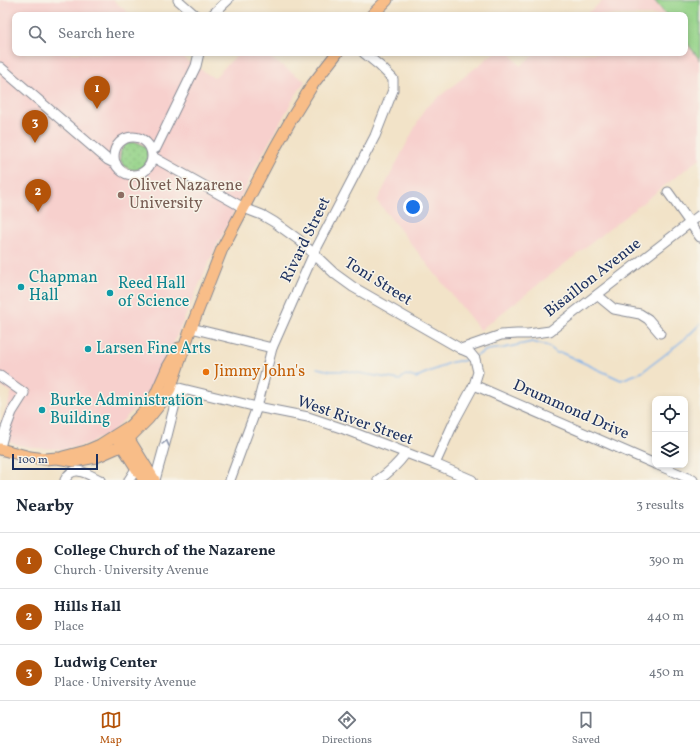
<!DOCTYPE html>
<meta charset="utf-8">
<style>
body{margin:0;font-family:Vollkorn,serif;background:#f6f6f7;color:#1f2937}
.controls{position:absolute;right:12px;bottom:12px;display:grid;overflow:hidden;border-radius:8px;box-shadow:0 2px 6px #0003}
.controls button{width:36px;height:36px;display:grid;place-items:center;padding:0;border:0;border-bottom:1px solid #e0e1e3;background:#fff;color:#1f2937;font:20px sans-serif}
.scale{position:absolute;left:12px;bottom:10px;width:86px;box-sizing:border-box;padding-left:4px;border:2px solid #1b2f5e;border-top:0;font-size:11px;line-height:14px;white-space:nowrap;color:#1b2f5e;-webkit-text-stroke:3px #f7f3e8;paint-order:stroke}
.you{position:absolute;left:413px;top:207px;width:14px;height:14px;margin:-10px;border:3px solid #fff;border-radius:50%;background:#1a73e8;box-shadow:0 0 0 6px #1a73e833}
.badge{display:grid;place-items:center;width:26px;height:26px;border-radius:50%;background:#b45309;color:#fff;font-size:13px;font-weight:700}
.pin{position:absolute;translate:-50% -33px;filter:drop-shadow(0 1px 2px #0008)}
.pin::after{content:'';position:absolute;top:21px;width:14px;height:12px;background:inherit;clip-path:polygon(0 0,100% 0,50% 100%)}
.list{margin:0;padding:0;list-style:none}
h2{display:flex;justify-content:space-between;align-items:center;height:52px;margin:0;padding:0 16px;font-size:17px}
h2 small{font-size:13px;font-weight:400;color:#747a83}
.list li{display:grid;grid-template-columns:26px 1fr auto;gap:12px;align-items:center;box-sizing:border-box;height:56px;padding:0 16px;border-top:1px solid #e0e1e3}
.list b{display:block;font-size:15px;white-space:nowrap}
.list p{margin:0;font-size:13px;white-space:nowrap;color:#747a83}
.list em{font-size:13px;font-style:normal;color:#747a83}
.icon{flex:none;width:22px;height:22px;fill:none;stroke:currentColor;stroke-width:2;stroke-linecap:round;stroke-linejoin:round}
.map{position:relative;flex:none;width:700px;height:480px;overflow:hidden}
.search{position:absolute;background:#fff;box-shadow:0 2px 6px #0003;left:12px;right:12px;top:12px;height:44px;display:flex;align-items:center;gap:10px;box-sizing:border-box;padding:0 14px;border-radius:8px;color:#747a83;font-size:15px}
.sheet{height:220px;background:#fff}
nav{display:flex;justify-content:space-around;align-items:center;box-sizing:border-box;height:56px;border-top:1px solid #e0e1e3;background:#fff;font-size:11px;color:#747a83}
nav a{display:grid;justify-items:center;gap:2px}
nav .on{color:#b45309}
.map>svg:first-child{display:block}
.built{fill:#f7d0cd}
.grass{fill:url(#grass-dots);stroke:#588174}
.green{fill:#95d389;stroke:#588174}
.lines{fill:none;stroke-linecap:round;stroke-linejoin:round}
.stream{stroke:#7db1ea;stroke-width:1.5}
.minor-casing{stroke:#868993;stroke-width:11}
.major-casing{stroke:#868993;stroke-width:13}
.minor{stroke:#fff;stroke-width:9}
.major{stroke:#f8bd88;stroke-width:11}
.oneway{stroke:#8d97ae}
.education-dot{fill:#8d6e63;stroke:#f7f3e8;stroke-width:1.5}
.culture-dot{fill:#0f9aa8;stroke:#f7f3e8;stroke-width:1.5}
.food-dot{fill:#e8710a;stroke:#f7f3e8;stroke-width:1.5}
.labels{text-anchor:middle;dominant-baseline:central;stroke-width:3;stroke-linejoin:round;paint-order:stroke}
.education-label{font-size:16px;fill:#785e54;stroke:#f7f3e8;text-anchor:start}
.street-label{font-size:16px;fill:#1b2f5e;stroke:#f7f3e8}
.culture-label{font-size:16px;fill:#0d838f;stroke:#f7f3e8;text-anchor:start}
.food-label{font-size:16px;fill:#c56008;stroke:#f7f3e8;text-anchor:start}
</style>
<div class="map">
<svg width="700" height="480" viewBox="0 0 700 480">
<defs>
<pattern id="grass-dots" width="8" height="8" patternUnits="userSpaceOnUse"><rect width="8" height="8" fill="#95d389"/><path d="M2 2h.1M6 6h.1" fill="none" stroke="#80b579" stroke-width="1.8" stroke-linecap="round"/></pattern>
</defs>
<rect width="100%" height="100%" fill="#f7f3e8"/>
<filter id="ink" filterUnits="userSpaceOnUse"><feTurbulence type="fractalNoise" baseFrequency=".025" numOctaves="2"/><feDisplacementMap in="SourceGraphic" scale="8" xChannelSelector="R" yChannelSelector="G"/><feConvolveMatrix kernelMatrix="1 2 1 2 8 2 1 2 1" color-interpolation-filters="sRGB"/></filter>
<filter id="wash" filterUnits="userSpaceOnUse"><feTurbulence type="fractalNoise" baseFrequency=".012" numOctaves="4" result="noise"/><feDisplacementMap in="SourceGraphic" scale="16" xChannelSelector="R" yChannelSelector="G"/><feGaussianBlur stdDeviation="0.9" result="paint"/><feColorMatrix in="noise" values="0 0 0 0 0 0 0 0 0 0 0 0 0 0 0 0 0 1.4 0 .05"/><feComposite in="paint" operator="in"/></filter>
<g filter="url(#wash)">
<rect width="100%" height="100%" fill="#f2e3c8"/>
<g class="built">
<polygon points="0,0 113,0 131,15 15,15 15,53 178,53 190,63 214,78 239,53 263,53 305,81 294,98 258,162 209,262 165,363 147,393 134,409 111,433 94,441 79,447 64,449 36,448 18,445 0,439 0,427 12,392 0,386"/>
<polygon points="604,0 658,0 669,15 585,15"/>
<polygon points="685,36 700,56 700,158 480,330 377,201 425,108 494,53 510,53 520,66 536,53 685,53"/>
</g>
<circle class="grass" cx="134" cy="156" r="14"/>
<polygon class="green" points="654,0 700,0 700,60 685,40 685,15 666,15"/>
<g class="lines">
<g class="stream">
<polyline points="476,356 487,350 504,348 532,342 548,346 557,353 562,353 621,380 642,372 662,357 688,336 700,324"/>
<polyline points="317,368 331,371 347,371 400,380 403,377 406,375 416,378 421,375 441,367 448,363 458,361 462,361 471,358"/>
</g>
</g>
</g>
<g filter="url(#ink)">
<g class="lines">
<defs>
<g id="minor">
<polyline points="178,0 195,15"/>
<polyline points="212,15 228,0"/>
<polyline points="0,67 108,160 116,164"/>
<circle cx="133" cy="156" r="19"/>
<polyline points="152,150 156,148 196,66 199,53"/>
<polyline points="153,157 244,208 262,215 274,222 299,240 335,274 353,287 461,349 470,353 475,359 478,372 474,385 454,422 435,464"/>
<polyline points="668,192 700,237"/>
<polyline points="597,295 614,309 640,314 648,319 660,333"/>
<polyline points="191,328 272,348"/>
<polyline points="461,349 501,335 517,334 528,334 550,331 700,215"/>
<polyline points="0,376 24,393 12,412 3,436 0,447"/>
<polyline points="474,385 655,464"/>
<polyline points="170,389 179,388 257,407 308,417 344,429 435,464 472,480"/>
<polyline points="658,465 693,480"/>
<path d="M65 480C73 463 87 474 100 480"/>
<polyline points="129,480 136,469"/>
<polyline points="155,480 166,440 179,388"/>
<polyline points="230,480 257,407 272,348 314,253 375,136 393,90 393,79 380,66 364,53"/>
<path d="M378 480C390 472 398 464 406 453"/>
</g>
<g id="major">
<polyline points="372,15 387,0"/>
<polyline points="125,433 154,480"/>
<polyline points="118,439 144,480"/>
<polyline points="0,449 30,457 45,459 57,458 75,461 96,457 121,446 148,419 164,399 170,389 191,328 222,249 275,148 292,118 313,84 337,53"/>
<polyline points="63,457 86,451 100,445 130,426 147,408 156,394 168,367 179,348"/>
</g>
</defs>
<use href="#minor" class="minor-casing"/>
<use href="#major" class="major-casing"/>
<use href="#minor" class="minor"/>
<use href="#major" class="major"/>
</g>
<defs><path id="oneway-chevron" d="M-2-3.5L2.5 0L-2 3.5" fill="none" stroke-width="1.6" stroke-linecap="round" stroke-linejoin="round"/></defs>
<use class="oneway" href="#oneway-chevron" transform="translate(166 443) rotate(-75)"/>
</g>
<circle class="education-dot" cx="121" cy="195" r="4"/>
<g class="culture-dot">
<circle cx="21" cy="287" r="4"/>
<circle cx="110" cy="293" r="4"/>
<circle cx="88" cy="349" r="4"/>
<circle cx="42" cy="410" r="4"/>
</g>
<circle class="food-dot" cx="206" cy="372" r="4"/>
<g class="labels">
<g class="education-label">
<text x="129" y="186">Olivet Nazarene<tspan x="129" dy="18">University</tspan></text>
</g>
<g class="street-label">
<text transform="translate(306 240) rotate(-64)">Rivard Street</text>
<text transform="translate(593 278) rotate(-38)">Bisaillon Avenue</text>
<text transform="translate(378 282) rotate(32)">Toni Street</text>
<text transform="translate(571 410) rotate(24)">Drummond Drive</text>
<text transform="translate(355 421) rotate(19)">West River Street</text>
</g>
<g class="culture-label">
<text x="29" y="278">Chapman<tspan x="29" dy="18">Hall</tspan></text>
<text x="118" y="284">Reed Hall<tspan x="118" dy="18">of Science</tspan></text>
<text x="96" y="349">Larsen Fine Arts</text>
<text x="50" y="401">Burke Administration<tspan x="50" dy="18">Building</tspan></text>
</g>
<g class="food-label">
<text x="214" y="372">Jimmy John's</text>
</g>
</g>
</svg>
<div class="controls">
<button><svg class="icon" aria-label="locate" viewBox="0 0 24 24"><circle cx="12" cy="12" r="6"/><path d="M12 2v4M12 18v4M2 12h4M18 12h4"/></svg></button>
<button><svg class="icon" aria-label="layers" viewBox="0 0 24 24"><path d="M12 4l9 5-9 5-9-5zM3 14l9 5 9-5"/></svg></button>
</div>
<div class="scale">100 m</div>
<div class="you"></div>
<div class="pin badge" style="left:97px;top:109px">1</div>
<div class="pin badge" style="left:38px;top:212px">2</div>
<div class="pin badge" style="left:35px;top:143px">3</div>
<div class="search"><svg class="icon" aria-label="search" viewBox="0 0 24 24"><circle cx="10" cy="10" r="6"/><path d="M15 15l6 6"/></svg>Search here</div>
</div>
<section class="sheet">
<h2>Nearby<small>3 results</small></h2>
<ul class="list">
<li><span class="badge">1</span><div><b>College Church of the Nazarene</b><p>Church · University Avenue</p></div><em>390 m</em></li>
<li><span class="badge">2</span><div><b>Hills Hall</b><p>Place</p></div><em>440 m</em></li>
<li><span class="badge">3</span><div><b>Ludwig Center</b><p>Place · University Avenue</p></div><em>450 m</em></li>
</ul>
</section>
<nav>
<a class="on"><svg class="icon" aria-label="map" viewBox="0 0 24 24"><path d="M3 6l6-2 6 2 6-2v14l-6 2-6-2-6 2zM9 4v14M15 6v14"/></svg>Map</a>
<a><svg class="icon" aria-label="directions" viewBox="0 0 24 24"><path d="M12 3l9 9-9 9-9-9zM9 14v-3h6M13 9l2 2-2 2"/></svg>Directions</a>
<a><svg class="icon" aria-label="saved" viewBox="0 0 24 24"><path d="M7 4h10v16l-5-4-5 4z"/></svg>Saved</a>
</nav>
